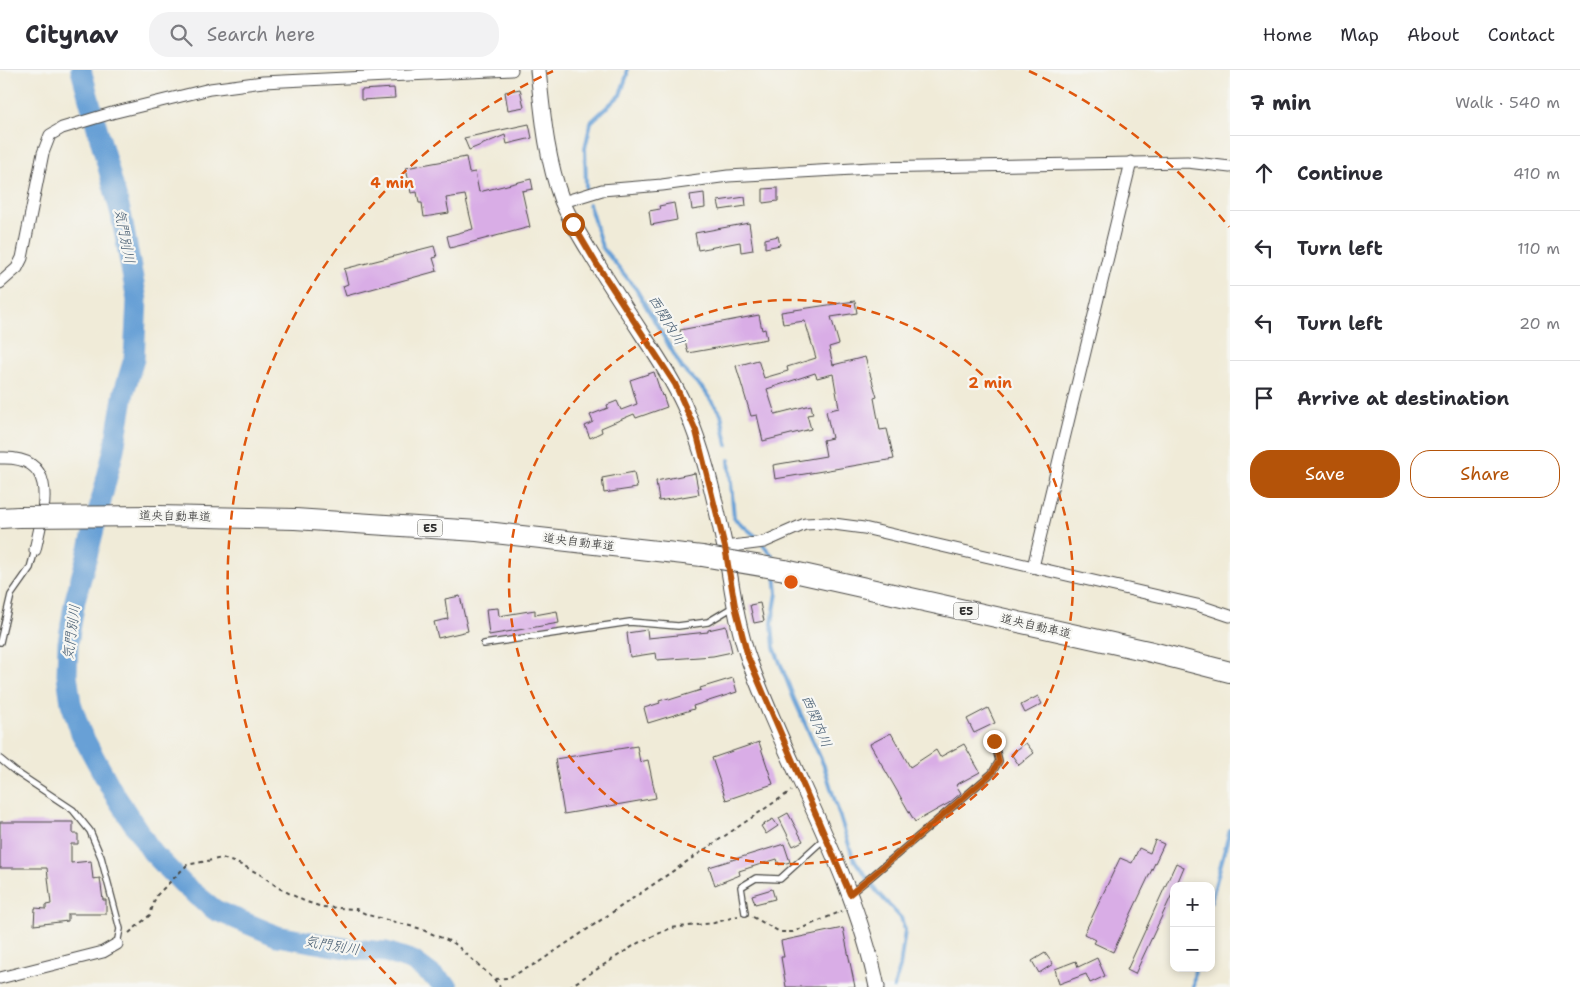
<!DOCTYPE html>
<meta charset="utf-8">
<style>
body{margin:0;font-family:"Shantell Sans","Klee One",sans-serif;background:#f2f2f3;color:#2b2b33}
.controls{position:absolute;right:15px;bottom:15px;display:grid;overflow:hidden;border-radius:10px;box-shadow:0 2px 8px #0003}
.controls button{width:45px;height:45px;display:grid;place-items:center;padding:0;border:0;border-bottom:1px solid #e1e1e2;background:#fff;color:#2b2b33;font:25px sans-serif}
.stop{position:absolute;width:15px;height:15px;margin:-11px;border:4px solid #b45309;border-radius:50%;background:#fff}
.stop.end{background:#b45309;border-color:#fff;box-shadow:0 1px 5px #0008}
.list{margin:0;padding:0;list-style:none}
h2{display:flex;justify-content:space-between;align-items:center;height:65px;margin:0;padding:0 20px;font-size:21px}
h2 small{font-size:16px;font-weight:400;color:#7c7c81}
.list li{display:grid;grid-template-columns:32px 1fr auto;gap:15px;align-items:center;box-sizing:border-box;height:75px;padding:0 20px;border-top:1px solid #e1e1e2}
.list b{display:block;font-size:19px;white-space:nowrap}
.list em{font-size:16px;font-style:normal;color:#7c7c81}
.actions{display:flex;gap:10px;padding:15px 20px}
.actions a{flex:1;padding:11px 0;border:1px solid #b45309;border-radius:20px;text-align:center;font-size:18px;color:#b45309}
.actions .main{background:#b45309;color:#fff}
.icon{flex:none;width:28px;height:28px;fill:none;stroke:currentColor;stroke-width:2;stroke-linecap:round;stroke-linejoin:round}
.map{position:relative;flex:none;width:1230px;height:917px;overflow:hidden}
header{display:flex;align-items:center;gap:30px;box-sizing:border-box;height:70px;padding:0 25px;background:#fff;border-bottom:1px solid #e1e1e2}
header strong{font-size:24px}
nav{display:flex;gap:28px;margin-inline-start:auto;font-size:18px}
.search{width:350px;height:45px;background:#f2f2f3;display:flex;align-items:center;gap:12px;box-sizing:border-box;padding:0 18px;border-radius:20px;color:#7c7c81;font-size:19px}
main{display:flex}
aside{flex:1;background:#fff}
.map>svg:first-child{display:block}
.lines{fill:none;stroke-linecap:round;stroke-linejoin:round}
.stream{stroke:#67a0d6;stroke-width:4}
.river{stroke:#67a0d6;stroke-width:21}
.building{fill:#d9ade6}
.service-casing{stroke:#494845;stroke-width:8}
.minor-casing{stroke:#494845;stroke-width:13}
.secondary-casing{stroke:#494845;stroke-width:17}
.motorway-casing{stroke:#494845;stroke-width:22}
.path{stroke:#494845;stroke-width:2;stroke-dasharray:4 4;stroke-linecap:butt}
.service{stroke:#fff;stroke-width:5.5}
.minor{stroke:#fff;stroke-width:11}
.secondary{stroke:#fff;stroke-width:15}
.motorway{stroke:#fff;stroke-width:20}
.motorway-bridge-casing{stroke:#494845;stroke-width:22;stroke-linecap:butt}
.motorway-bridge{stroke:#fff;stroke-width:20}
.route{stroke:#b45309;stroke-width:6}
.ring{fill:none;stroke:#df570e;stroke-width:2.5;stroke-dasharray:9 6}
.labels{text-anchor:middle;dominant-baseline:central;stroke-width:4.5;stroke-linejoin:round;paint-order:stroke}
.shield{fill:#f6f6f2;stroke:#686867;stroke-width:1}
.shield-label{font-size:11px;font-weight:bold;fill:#2b2b2b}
.street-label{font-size:12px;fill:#2b2b2b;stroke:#f6f6f2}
.water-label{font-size:14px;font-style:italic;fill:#435a6f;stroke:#f6f6f2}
.centre{fill:#df570e;stroke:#f6f6f2;stroke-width:2.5}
.ring-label{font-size:15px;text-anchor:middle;font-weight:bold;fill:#df570e;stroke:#f6f6f2;stroke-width:4.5;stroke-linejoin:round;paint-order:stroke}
</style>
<header>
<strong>Citynav</strong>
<div class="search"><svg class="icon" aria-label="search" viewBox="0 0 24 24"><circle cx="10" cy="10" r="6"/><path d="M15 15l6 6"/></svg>Search here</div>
<nav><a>Home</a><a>Map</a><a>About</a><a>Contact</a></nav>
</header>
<main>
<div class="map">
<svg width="1230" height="917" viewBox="0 0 1230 917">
<rect width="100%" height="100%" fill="#f6f6f2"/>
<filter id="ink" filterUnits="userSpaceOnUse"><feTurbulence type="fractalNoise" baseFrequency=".02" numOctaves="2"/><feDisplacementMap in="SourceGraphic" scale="10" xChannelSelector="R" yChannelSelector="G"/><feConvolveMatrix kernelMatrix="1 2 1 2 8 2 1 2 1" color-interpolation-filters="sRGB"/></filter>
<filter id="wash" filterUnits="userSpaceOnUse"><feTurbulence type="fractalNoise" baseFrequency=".0096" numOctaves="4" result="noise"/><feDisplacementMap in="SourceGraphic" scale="20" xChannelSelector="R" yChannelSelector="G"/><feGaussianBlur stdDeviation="1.12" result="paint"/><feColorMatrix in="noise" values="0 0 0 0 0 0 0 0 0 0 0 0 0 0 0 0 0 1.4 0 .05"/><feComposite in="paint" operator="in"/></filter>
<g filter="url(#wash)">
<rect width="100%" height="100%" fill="#f0ebd8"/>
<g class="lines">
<g class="stream">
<polyline points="586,118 585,78 591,52 620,25 627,5 627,0"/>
<polyline points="589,134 602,177 636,219 682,298 704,320 721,344 727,375"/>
<polyline points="729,390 734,448 759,469"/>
<polyline points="763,475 772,485 773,492"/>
<polyline points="775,503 777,523 772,553 774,577 794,629 824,696 853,788 878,823 901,848 905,860 900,897 894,917"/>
<polyline points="1211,831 1230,760"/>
<polyline points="1193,917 1195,898"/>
</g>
<polyline class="river" points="81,0 121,144 137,230 134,289 124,322 114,379 90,475 75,530 68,573 67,605 71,633 81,663 113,722 152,782 185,816 215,840 277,866 351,879 386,882 413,891 448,917"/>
</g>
<g id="blocks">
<g class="building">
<polygon points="394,18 395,28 361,30 361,20"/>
<polygon points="520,19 524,37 508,40 505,22"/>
<polygon points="529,54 532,68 507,74 505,65 469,80 464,68"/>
<polygon points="466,87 469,103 475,102 479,122 531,109 533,119 522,121 530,157 450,178 447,166 473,159 465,125 446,128 449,143 424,147 422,133 419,133 417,122 411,123 406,98"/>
<polygon points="778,118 778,131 763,133 763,119"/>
<polygon points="704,123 705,138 692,140 690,125"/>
<polygon points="745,127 746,136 720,140 718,131"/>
<polygon points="674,133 677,150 651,155 649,141 660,139 659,136"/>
<polygon points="749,153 753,180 741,182 740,172 698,180 695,163"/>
<polygon points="778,166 780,175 765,178 765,169"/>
<polygon points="434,176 437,187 433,188 437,201 346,226 343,216 348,214 344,199"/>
<polygon points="855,231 857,243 831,247 839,274 829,277 833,295 865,287 877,327 874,328 880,360 887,359 894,389 775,409 773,395 826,386 823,370 832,368 826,341 839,338 833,304 817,308 815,303 767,319 775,344 811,335 813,344 807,345 811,359 763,371 757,345 751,346 736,296 758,290 764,308 788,301 787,297 816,288 805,251 783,254 781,242"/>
<polygon points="759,245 762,260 765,259 767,269 688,283 685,270 682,271 680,260"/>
<polygon points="654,302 662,326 663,325 667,337 636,348 634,344 601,358 602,362 590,368 585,356 593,352 590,345 608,338 607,335 617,331 621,340 637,334 630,310"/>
<polygon points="634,402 637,418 604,423 602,408"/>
<polygon points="695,403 699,424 659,431 656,411"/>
<polygon points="460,526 468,561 438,568 434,552 448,549 445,529"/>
<polygon points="760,533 764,551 754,553 750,535"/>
<polygon points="498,538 499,546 535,540 535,545 557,541 559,553 489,565 486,539"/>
<polygon points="726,556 732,582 713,586 657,590 656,583 630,587 627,563 647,560 648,568 708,562 708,560"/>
<polygon points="733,608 737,622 693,636 694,639 648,653 644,638 660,633 659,631 669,628 669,630 701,620 700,618"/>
<polygon points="1038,626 1042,634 1025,643 1021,635"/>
<polygon points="988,638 995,653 974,663 967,649"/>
<polygon points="891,663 910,697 936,680 940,687 964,674 980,702 956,715 961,723 949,733 915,752 870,674"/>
<polygon points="759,672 773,714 726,730 712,688"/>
<polygon points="1026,673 1034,683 1019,695 1011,684"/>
<polygon points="637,676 640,692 648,690 656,728 564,744 555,689"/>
<polygon points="788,743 803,771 793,776 779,748"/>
<polygon points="773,749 778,756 766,764 761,756"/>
<polygon points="0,752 73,752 73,764 78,764 78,774 71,774 71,793 91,791 93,809 100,808 103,830 106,830 106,844 68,844 68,851 34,855 35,838 46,839 46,835 51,834 47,798 0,798"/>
<polygon points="1155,770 1164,774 1113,882 1094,873 1096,870 1084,864 1120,788 1132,793 1139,778 1150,783"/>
<polygon points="784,774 790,792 779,795 777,789 739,801 740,805 715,815 709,797"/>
<polygon points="1176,793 1184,797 1176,816 1174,816 1174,820 1135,904 1127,900"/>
<polygon points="772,819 775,829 755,834 752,825"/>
<polygon points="843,858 855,917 786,917 781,887 784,887 781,871"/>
<polygon points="1045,883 1053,894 1039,903 1032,891"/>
<polygon points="1097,888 1105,906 1090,913 1086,904 1059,914 1055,899 1076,891 1078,897"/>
</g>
</g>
</g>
<g filter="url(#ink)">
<use href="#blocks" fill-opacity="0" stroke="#494845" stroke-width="1"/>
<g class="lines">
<defs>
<g id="service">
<polyline points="0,572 11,525 30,498 35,480"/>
<polyline points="484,574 630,552 678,556 708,552 733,537"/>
<polyline points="0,689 16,702 73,740 90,761 101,787 120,859 117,874"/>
<polyline points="850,824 872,806 992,703 999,691 994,671"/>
<polyline points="745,843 741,817 756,808 780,809 825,768"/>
</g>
<g id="minor">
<polyline points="563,132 602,120 662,115 728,106 871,98 1187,92 1230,97"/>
<polyline points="0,213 17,198 22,188 43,83 50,65 62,58 112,43 210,19 263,12 512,0"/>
<path d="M0 388C62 385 43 442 35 480"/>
<polyline points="725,477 764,472 805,454 826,453 864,458 1197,535 1230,546"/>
<polyline points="1033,497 1131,92"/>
<polyline points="0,908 103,882 117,874"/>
</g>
<path id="secondary" d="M538 0C543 47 546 87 562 131 569 148 579 164 588 179 606 209 625 238 644 267 659 289 673 311 684 335 704 380 715 430 725 478 732 515 736 554 749 590 788 699 854 803 877 917"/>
<g id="motorway">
<polyline points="158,446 295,449 477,461 702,486"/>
<polyline points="0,448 19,447"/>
<polyline points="785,500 1148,581 1230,602"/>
</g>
</defs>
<use href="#service" class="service-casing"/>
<use href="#minor" class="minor-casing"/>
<use href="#secondary" class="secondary-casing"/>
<use href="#motorway" class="motorway-casing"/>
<g class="path">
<polyline points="753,847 780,862 793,862 842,841"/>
<polyline points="129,863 150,845 156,826 187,795 222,788 244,796 263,806 279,818 304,831 322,837 356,839 368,845 418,858 454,873 494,909 508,908 539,892 791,721"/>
<polyline points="494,909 500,917"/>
<polyline points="569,917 638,873 671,858 714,853 738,846"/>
</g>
<use href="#service" class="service"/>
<use href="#minor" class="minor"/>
<use href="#secondary" class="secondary"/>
<use href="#motorway" class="motorway"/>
<defs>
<g id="motorway-bridge">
<polyline points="19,447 158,446"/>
<polyline points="702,486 785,500"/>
</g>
</defs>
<use href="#motorway-bridge" class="motorway-bridge-casing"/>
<use href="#motorway-bridge" class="motorway-bridge"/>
</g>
</g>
<g class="lines" filter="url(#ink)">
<polyline class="route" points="573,154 596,193 675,314 696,361 725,477 735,536 748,587 850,824 872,806 992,703 999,691 994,671"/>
</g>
<g class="ring">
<circle cx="791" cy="512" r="282"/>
<path d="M396 914A564 564 0 0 1 553 1M1029 1A564 564 0 0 1 1229 157"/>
</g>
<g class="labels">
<g class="shield">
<rect x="417.5" y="449.5" width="25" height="17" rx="4"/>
<rect x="953.5" y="532.5" width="25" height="17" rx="4"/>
</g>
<g class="shield-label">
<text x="430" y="458">E5</text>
<text x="966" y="541">E5</text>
</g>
<g class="street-label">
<text transform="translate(175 446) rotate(1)">道央自動車道</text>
<text transform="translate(579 472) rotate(7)">道央自動車道</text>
<text transform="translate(1036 556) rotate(13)">道央自動車道</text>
</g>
<g class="water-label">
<text transform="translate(125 166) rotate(79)">気門別川</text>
<text transform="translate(667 250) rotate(59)">西関内川</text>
<text transform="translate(71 562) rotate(-83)">気門別川</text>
<text transform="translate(817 651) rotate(67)">西関内川</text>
<text transform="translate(332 875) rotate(9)">気門別川</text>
</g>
</g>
<circle cx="791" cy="512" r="8" class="centre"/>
<g class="ring-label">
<text x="392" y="118">4 min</text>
<text x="990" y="318">2 min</text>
</g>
</svg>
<div class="controls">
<button>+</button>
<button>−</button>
</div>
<div class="stop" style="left:573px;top:154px"></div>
<div class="stop end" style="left:994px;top:671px"></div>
</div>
<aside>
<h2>7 min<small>Walk · 540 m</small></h2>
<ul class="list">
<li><svg class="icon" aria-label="ahead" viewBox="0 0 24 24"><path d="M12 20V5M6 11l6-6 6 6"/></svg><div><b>Continue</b></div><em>410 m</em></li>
<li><svg class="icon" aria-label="left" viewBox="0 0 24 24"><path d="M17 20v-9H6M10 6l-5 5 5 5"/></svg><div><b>Turn left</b></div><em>110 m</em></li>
<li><svg class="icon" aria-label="left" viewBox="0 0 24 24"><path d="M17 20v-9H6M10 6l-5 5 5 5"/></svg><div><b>Turn left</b></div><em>20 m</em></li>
<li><svg class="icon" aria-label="arrive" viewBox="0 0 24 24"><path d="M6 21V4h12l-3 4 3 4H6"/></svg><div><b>Arrive at destination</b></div></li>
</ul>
<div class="actions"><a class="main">Save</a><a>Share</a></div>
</aside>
</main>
